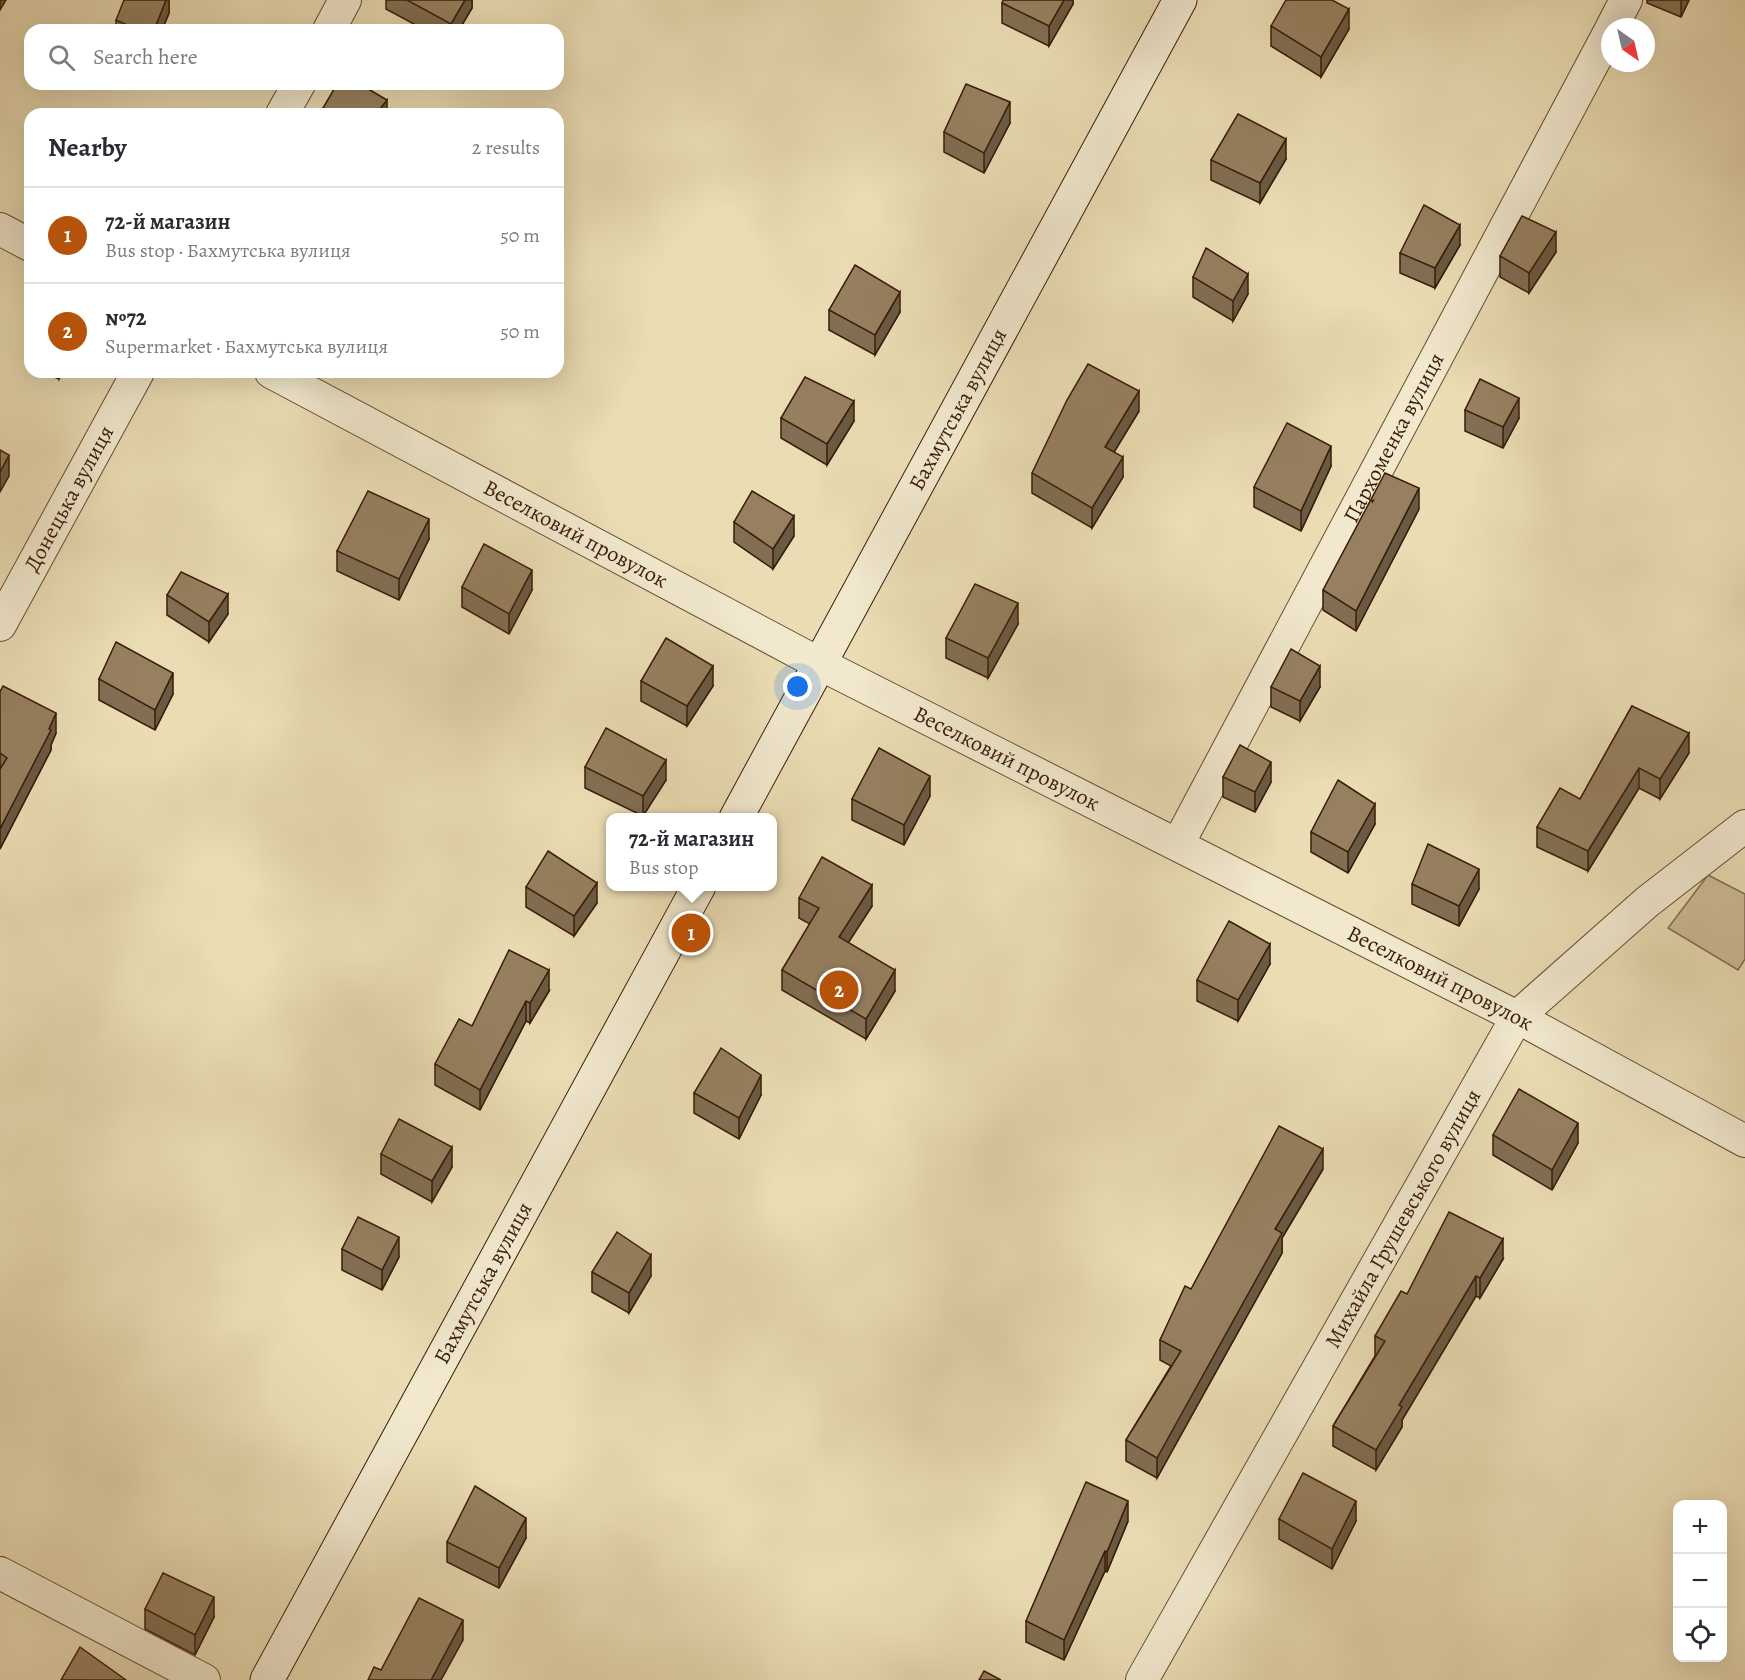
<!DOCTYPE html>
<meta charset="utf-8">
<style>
body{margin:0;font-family:Alegreya,serif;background:#f2f2f3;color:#2b2b33}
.controls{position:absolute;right:18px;bottom:18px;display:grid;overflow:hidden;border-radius:12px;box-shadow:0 6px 24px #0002}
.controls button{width:54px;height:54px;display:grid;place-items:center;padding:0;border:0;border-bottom:2px solid #e1e1e2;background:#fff;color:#2b2b33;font:30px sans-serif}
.compass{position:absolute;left:1601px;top:18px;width:54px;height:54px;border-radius:50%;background:#fff;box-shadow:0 6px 24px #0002;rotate:146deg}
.you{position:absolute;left:798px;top:687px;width:21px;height:21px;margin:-15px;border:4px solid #fff;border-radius:50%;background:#1a73e8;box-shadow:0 0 0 9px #1a73e833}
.badge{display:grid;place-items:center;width:39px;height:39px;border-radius:50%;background:#b45309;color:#fff;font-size:20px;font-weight:700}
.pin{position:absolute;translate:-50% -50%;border:3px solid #fff;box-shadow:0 2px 6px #0006}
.popup{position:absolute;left:606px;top:813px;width:171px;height:78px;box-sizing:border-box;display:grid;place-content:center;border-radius:12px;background:#fff;filter:drop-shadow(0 2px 4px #0005);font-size:20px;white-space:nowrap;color:#7c7c81}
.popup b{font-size:22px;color:#2b2b33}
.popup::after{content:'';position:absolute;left:50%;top:100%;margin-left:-12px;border:12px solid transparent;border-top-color:#fff}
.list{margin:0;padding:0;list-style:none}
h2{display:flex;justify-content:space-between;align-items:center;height:78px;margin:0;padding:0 24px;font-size:26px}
h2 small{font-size:20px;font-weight:400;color:#7c7c81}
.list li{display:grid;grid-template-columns:39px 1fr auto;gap:18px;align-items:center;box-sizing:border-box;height:96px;padding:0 24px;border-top:2px solid #e1e1e2}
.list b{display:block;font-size:22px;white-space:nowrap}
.list p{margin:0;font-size:20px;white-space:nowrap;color:#7c7c81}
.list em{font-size:20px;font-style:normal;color:#7c7c81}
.icon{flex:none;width:33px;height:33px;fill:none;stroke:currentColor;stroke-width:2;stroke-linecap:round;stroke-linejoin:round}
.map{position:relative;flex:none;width:1745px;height:1680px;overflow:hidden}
.search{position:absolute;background:#fff;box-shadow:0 6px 24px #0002;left:24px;top:24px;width:540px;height:66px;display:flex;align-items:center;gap:15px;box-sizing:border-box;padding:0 21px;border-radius:18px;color:#7c7c81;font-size:22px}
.panel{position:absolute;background:#fff;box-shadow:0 6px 24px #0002;left:24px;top:108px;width:540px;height:270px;border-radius:18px}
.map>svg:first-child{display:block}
.green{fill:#ccbb96;stroke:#846c4e;stroke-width:1.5}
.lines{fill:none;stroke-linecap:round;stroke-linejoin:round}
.street-casing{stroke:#674c32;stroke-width:34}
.secondary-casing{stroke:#3b1c07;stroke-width:35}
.street{stroke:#f1e8ce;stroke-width:32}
.secondary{stroke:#f1e8ce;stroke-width:33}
.wall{fill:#816e53;stroke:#3b1c07;stroke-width:1.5}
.shaded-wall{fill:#695a43;stroke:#3b1c07;stroke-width:1.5}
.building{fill:#968060;stroke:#3b1c07;stroke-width:1.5}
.labels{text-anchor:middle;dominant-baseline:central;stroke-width:4.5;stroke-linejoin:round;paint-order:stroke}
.street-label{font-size:22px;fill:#3b1c07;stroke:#f1e8ce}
</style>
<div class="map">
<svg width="1745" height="1680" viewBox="0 0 1745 1680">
<rect width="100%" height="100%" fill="#eadcb3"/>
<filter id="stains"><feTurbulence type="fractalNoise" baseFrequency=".00333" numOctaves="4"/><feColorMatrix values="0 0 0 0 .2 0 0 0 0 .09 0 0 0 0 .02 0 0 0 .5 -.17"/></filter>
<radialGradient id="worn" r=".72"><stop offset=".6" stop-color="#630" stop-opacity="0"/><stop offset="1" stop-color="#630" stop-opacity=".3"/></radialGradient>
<polygon class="green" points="1708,875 1745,894 1745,959 1738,970 1668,928"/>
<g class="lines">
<defs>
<g id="street">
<polyline points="1612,27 1626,0"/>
<polyline points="329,30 345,0"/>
<polyline points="282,114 299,84"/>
<polyline points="0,229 30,245"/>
<path id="s1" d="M271 372 820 664 1517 1017 1745 1141"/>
<path id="s2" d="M0 625 138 372"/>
<path id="s3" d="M1178 844 1610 31"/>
<polyline points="0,1573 204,1680"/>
<path id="s4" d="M1142 1680 1517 1017 1647 902 1745 826"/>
</g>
<g id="secondary">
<path id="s5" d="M736 818 1180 0"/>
<path id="s6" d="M267 1680 699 886"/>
</g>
</defs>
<use href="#street" class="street-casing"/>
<use href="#secondary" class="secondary-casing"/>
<use href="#street" class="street"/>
<use href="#secondary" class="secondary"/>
</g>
<g class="wall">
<polygon points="169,0 169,13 162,30 116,30 116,20"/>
<polygon points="386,0 472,0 472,8 459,30 425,30 386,9"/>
<polygon points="1073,0 1073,4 1049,46 1002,23 1002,3"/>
<polygon points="1647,0 1689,0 1681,17 1647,3"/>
<polygon points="1271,26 1349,29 1321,77 1271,46"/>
<polygon points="323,108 387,114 323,114"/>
<polygon points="1010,123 984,173 944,152 944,132"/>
<polygon points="1286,159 1260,203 1211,180 1211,160"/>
<polygon points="1460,245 1435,288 1400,273 1400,253"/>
<polygon points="1556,252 1529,293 1500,277 1500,256"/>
<polygon points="1193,277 1248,294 1233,321 1193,297"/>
<polygon points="829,310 900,312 875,355 829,330"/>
<polygon points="30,341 30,366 28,365 28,345"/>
<polygon points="43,372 63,372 59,379"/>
<polygon points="1465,410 1519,418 1503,448 1465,431"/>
<polygon points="1139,411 1114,452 1123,477 1092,528 1032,493 1032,473"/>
<polygon points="781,418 854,421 827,465 781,438"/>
<polygon points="1331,466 1301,531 1254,507 1254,487"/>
<polygon points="1419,509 1356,631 1323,610 1323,590"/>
<polygon points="734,522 794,536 773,569 734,542"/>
<polygon points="429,539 399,600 337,571 337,551"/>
<polygon points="462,587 532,590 509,634 462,607"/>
<polygon points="167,595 228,614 209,642 167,615"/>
<polygon points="1018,624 988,678 946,658 946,638"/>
<polygon points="99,679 173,694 155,730 99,700"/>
<polygon points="641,681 713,686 687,726 641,701"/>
<polygon points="1271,687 1320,687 1300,721 1271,707"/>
<polygon points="0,692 56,733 51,745 51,750 0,849"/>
<polygon points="1632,706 1689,753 1660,799 1639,788 1588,871 1537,847 1537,827 1580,799"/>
<polygon points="585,767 666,780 643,816 585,788"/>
<polygon points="1223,777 1271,782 1255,812 1223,797"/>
<polygon points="930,796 904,845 852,820 852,799"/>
<polygon points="1375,824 1348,873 1311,852 1311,832"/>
<polygon points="1412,884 1479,889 1459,926 1412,904"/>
<polygon points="526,887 597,903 574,936 526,907"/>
<polygon points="799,898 872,906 848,943 895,991 866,1039 782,990 782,970 810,924 799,918"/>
<polygon points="1270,964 1238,1021 1197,1001 1197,980"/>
<polygon points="549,991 530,1023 526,1021 480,1110 435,1085 435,1064 472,1026"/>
<polygon points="694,1093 761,1095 739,1139 694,1113"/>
<polygon points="1493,1135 1578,1143 1552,1190 1493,1155"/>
<polygon points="381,1154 452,1167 432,1202 381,1174"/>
<polygon points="1323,1169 1282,1238 1282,1253 1157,1478 1126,1461 1126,1440 1171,1366 1160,1360 1160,1340 1191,1289"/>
<polygon points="342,1249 399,1257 382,1290 342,1270"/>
<polygon points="1503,1259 1480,1298 1476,1296 1402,1420 1402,1427 1376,1470 1333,1446 1333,1426 1375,1356 1375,1336 1407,1294"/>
<polygon points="592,1272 651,1276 629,1313 592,1292"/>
<polygon points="1279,1519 1356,1521 1332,1569 1279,1539"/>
<polygon points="1128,1521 1107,1572 1105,1571 1064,1660 1026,1642 1026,1621"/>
<polygon points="526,1538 499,1588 447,1562 447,1542"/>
<polygon points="145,1609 214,1617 195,1655 145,1629"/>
</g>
<g class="shaded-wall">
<polygon points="0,0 6,0 0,10"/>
<polygon points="166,0 169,0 169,13 162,30 154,30"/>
<polygon points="465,0 472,0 472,8 459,30 451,30 451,24"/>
<polygon points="1064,0 1073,0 1073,4 1049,46 1049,26"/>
<polygon points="1681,0 1689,0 1681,17"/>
<polygon points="1349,9 1349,29 1321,77 1321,57"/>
<polygon points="387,100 387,114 376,114"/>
<polygon points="1010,102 1010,123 984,173 984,153"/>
<polygon points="1286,139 1286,159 1260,203 1260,183"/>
<polygon points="1460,225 1460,245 1435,288 1435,268"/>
<polygon points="1556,232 1556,252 1529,293 1529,273"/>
<polygon points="1248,274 1248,294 1233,321 1233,301"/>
<polygon points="900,292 900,312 875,355 875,335"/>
<polygon points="59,372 63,372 59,379"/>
<polygon points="1139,391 1139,411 1105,467 1105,447"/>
<polygon points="1519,398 1519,418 1503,448 1503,427"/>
<polygon points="854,401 854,421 827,465 827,444"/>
<polygon points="1331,446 1331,466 1301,531 1301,511"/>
<polygon points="9,455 9,476 0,492 0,472"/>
<polygon points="1123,457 1123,477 1092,528 1092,508"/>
<polygon points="1419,488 1419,509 1356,631 1356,611"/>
<polygon points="794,516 794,536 773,569 773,549"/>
<polygon points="429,519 429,539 399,600 399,579"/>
<polygon points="532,570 532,590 509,634 509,614"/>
<polygon points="228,594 228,614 209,642 209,622"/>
<polygon points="1018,603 1018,624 988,678 988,658"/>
<polygon points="713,666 713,686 687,726 687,706"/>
<polygon points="1320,666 1320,687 1300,721 1300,701"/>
<polygon points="173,673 173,694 155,730 155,710"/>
<polygon points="56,713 56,733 51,745 51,750 0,849 0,829"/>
<polygon points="1689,733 1689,753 1660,799 1660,779"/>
<polygon points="666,760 666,780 643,816 643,796"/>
<polygon points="1271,762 1271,782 1255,812 1255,792"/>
<polygon points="1639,768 1639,788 1588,871 1588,851"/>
<polygon points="930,776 930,796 904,845 904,825"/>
<polygon points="1375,804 1375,824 1348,873 1348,852"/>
<polygon points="1479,869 1479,889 1459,926 1459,906"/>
<polygon points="597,883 597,903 574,936 574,916"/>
<polygon points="872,885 872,906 839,957 839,937"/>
<polygon points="1270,944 1270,964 1238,1021 1238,1000"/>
<polygon points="549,970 549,991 530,1023 530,1003"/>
<polygon points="895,970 895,991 866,1039 866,1019"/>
<polygon points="526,1001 526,1021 480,1110 480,1090"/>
<polygon points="761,1075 761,1095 739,1139 739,1118"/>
<polygon points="1578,1123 1578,1143 1552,1190 1552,1170"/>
<polygon points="452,1147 452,1167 432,1202 432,1181"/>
<polygon points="1323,1149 1323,1169 1282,1238 1282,1253 1157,1478 1157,1458 1275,1229"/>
<polygon points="399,1237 399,1257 382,1290 382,1270"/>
<polygon points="1503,1239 1503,1259 1480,1298 1480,1278"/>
<polygon points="651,1255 651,1276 629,1313 629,1293"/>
<polygon points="1476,1276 1476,1296 1402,1420 1402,1427 1376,1470 1376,1450 1399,1405"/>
<polygon points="1128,1501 1128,1521 1107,1572 1107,1552"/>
<polygon points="1356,1501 1356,1521 1332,1569 1332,1549"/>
<polygon points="526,1518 526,1538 499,1588 499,1568"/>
<polygon points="1105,1551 1105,1571 1064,1660 1064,1640"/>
<polygon points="214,1597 214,1617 195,1655 195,1635"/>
<polygon points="463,1620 463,1640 441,1680 431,1680"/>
</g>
<g class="building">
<polygon points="124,0 166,0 154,30 138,30 116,20"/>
<polygon points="407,0 465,0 451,24"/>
<polygon points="1003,0 1064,0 1049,26 1002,3"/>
<polygon points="1286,0 1332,0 1349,9 1321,57 1271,26"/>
<polygon points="337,84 360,84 387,100 376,114 332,114 323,108"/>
<polygon points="966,84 1010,102 984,153 944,132"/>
<polygon points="1238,114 1286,139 1260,183 1211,160"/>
<polygon points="1424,205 1460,225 1435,268 1400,253"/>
<polygon points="1522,216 1556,232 1529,273 1500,256"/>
<polygon points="1206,248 1248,274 1233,301 1193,277"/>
<polygon points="855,265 900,292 875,335 829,310"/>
<polygon points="1088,364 1139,391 1105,447 1123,457 1092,508 1032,473 1067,400"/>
<polygon points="805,377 854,401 827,444 781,418"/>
<polygon points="1480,379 1519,398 1503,427 1465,410"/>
<polygon points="1287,423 1331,446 1301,511 1254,487"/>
<polygon points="0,450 9,455 0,472"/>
<polygon points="1385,473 1419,488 1356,611 1323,590"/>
<polygon points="368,491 429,519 399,579 337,551"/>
<polygon points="752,491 794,516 773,549 734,522"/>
<polygon points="484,544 532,570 509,614 462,587"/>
<polygon points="181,572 228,594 209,622 167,595"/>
<polygon points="975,584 1018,603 988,658 946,638"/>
<polygon points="666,638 713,666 687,706 641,681"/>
<polygon points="116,642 173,673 155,710 99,679"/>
<polygon points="1291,649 1320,666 1300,701 1271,687"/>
<polygon points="3,686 56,713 49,729 51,730 0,829 0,769 7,758 0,753 0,692"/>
<polygon points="1632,706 1689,733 1660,779 1639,768 1588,851 1537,827 1560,788 1580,799"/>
<polygon points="606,728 666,760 643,796 585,767"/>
<polygon points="1240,745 1271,762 1255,792 1223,777"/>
<polygon points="879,748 930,776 904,825 852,799"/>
<polygon points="1338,780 1375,804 1348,852 1311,832"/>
<polygon points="1428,844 1479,869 1459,906 1412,884"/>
<polygon points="548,851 597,883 574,916 526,887"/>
<polygon points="822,857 872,885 839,937 895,970 866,1019 782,970 819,908 799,898"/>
<polygon points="1229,921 1270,944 1238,1000 1197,980"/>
<polygon points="509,950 549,970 530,1003 526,1001 480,1090 435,1064 459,1019 472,1026"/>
<polygon points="721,1048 761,1075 739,1118 694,1093"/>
<polygon points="1519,1089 1578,1123 1552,1170 1493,1135"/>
<polygon points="399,1119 452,1147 432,1181 381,1154"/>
<polygon points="1279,1126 1323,1149 1275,1229 1282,1233 1157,1458 1126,1440 1181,1351 1160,1340 1185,1286 1191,1289"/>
<polygon points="1449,1212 1503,1239 1480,1278 1476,1276 1399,1405 1402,1407 1376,1450 1333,1426 1385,1341 1375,1336 1401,1291 1407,1294"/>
<polygon points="358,1217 399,1237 382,1270 342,1249"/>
<polygon points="617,1232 651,1255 629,1293 592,1272"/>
<polygon points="1303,1473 1356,1501 1332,1549 1279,1519"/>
<polygon points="1086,1482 1128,1501 1107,1552 1105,1551 1064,1640 1026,1621"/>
<polygon points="475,1486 526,1518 499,1568 447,1542"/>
<polygon points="163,1573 214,1597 195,1635 145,1609"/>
<polygon points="419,1598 463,1620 431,1680 368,1680 374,1667 381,1670"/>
<polygon points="80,1647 126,1680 61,1680"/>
<polygon points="984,1671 1001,1680 979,1680"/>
</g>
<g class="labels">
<g class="street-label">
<text stroke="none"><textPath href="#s5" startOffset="465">Бахмутська вулиця</textPath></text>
<text stroke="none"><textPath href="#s3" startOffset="460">Пархоменка вулиця</textPath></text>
<text stroke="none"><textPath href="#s2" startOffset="144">Донецька вулиця</textPath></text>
<text stroke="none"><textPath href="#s1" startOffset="345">Веселковий провулок</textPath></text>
<text stroke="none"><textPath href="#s1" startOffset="831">Веселковий провулок</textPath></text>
<text stroke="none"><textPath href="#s1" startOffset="1317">Веселковий провулок</textPath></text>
<text stroke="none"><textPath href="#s4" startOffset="530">Михайла Грушевського вулиця</textPath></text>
<text stroke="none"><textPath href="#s6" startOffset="452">Бахмутська вулиця</textPath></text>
</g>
</g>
<rect width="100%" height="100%" filter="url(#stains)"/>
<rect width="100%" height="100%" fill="url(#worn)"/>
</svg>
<div class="controls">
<button>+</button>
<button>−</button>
<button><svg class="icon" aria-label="locate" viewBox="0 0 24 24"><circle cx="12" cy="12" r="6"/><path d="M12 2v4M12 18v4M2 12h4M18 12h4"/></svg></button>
</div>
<svg class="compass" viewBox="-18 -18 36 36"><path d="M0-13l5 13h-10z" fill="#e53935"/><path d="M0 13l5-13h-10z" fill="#7c7c81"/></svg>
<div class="you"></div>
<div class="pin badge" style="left:691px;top:933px">1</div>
<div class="popup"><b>72-й магазин</b>Bus stop</div>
<div class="pin badge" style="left:839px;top:990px">2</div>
<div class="search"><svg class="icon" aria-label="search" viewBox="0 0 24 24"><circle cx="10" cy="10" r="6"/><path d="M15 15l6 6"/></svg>Search here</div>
<section class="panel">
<h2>Nearby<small>2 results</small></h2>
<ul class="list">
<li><span class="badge">1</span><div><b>72-й магазин</b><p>Bus stop · Бахмутська вулиця</p></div><em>50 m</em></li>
<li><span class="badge">2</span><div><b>№72</b><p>Supermarket · Бахмутська вулиця</p></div><em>50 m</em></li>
</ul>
</section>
</div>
